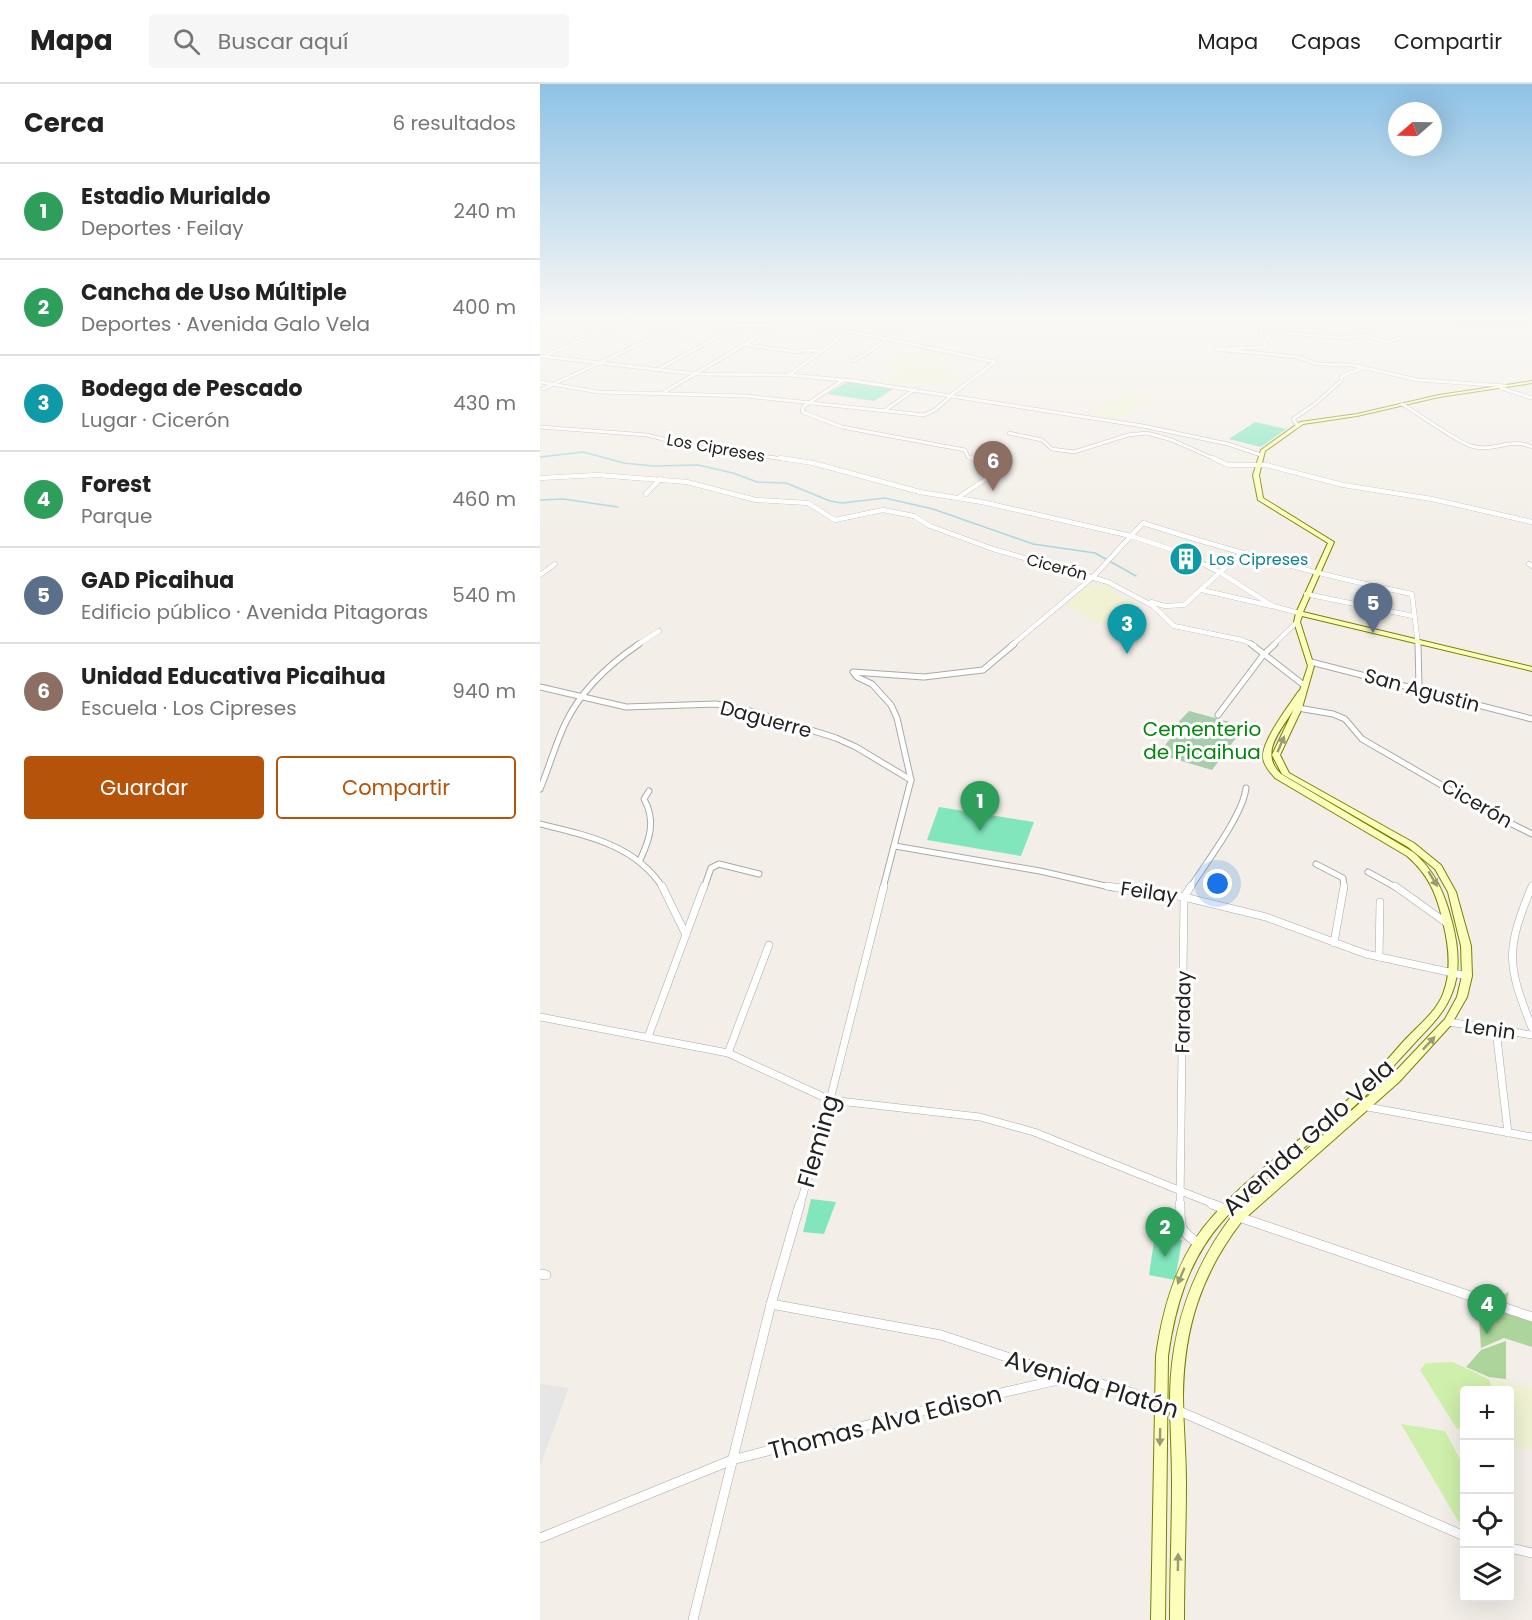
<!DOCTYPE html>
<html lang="es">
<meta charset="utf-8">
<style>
body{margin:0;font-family:Poppins,sans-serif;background:#f6f6f6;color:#222}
.controls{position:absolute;right:18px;bottom:18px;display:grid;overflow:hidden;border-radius:6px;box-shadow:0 6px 24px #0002}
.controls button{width:54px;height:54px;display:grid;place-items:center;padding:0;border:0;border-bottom:2px solid #e0e0e0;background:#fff;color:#222;font:30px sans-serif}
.compass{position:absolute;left:848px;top:18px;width:54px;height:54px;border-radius:50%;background:#fff;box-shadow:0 6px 24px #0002;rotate:250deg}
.you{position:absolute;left:678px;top:800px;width:21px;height:21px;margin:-15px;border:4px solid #fff;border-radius:50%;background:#1a73e8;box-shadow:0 0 0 9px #1a73e833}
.badge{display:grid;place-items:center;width:39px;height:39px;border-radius:50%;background:#b45309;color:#fff;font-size:20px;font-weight:700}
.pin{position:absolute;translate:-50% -50px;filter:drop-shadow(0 2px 3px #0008)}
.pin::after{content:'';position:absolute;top:32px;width:21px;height:18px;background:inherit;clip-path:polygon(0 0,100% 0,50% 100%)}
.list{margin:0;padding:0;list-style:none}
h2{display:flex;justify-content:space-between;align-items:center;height:78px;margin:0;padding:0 24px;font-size:26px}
h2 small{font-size:20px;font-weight:400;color:#767676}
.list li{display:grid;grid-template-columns:39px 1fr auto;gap:18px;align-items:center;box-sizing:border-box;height:96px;padding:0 24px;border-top:2px solid #e0e0e0}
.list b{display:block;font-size:22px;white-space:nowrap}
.list p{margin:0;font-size:20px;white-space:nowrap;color:#767676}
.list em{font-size:20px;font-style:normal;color:#767676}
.actions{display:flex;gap:12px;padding:18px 24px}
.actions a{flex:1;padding:14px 0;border:2px solid #b45309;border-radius:6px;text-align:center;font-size:21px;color:#b45309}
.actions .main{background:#b45309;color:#fff}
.icon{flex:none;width:33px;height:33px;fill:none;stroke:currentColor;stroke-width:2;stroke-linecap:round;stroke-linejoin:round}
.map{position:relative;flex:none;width:992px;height:1536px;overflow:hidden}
header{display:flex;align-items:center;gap:36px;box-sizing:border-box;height:84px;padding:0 30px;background:#fff;border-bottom:2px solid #e0e0e0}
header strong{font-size:28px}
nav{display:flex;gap:33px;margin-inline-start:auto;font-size:21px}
.search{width:420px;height:54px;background:#f6f6f6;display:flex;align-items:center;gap:15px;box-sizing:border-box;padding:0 21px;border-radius:6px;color:#767676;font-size:22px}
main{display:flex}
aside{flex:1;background:#fff}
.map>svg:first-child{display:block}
.farmland{fill:#f0f2d3}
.grass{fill:#cfefac}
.forest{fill:#add49b}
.cemetery{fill:#a8cdac}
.pitch{fill:#82e6bc}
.parking{fill:#e6e6e6}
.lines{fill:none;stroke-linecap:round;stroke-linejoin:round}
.stream{stroke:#a7d6e2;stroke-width:1.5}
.river{fill:#a7d6e2;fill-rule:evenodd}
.minor-far4-casing{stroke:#a9a9a9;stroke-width:4}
.minor-far3-casing{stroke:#a9a9a9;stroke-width:5}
.minor-far2-casing{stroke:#a9a9a9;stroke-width:7}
.minor-far1-casing{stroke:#a9a9a9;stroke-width:8}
.minor-casing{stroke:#a9a9a9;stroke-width:10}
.secondary-casing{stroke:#778200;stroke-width:2}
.minor-far4{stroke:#fff;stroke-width:3}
.minor-far3{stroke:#fff;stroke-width:4.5}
.minor-far2{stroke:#fff;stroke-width:5}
.minor-far1{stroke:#fff;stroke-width:7}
.minor{stroke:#fff;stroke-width:9}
.secondary{fill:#fcfebb;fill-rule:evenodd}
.oneway{fill:#9a9b76}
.labels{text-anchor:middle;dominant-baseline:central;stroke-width:6;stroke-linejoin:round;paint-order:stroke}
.far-street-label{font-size:16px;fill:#222;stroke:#fff}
.far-culture-label{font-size:16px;fill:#0d838f;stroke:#fff;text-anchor:start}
.street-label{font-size:20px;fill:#222;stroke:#fff}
.park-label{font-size:20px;fill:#05850c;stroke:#fff}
.near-street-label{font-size:24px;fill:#222;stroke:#fff}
</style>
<header>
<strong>Mapa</strong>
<div class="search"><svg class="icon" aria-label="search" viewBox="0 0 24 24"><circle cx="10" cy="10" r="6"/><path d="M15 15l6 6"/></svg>Buscar aquí</div>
<nav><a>Mapa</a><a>Capas</a><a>Compartir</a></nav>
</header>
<main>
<aside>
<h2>Cerca<small>6 resultados</small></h2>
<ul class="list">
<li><span class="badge" style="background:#2e9e5b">1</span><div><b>Estadio Murialdo</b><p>Deportes · Feilay</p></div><em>240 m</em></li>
<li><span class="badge" style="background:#2e9e5b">2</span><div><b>Cancha de Uso Múltiple</b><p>Deportes · Avenida Galo Vela</p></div><em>400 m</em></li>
<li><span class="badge" style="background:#0f9aa8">3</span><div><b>Bodega de Pescado</b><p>Lugar · Cicerón</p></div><em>430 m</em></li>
<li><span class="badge" style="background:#2e9e5b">4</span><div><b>Forest</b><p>Parque</p></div><em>460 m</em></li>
<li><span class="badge" style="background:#5c6f8a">5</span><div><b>GAD Picaihua</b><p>Edificio público · Avenida Pitagoras</p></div><em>540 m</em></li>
<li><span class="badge" style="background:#8d6e63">6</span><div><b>Unidad Educativa Picaihua</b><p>Escuela · Los Cipreses</p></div><em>940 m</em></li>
</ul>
<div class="actions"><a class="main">Guardar</a><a>Compartir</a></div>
</aside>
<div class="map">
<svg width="992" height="1536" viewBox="0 0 992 1536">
<rect width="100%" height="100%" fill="#f3efe8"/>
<g class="farmland">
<polygon points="385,264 413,269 406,274 400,273 395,276 404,276 424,298 420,301 401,297 396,300 385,298 376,304 356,300 358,299 356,298 352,301 341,300 359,285 344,283 356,272 379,269"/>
<polygon points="581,310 612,312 576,336 549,332"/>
<polygon points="564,499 577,508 573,511 594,517 564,540 546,536 549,533 525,521 548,501 556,504"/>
<polygon points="952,1295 992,1304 992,1366 970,1362 970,1306 953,1306"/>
</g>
<g class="grass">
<polygon points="913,1278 950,1296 951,1306 924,1306 924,1343 917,1345 880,1286 886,1279"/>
<polygon points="861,1340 905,1347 924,1383 924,1447"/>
</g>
<g class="forest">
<polygon points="969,1208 965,1223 992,1231 992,1263 964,1254 941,1264 938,1221"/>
<polygon points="966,1257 966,1295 949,1293 926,1283 941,1266"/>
</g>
<polygon class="cemetery" points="649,627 705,642 672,686 618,670 634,650 629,648"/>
<g class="pitch">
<polygon points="307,298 353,305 334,317 287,310"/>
<polygon points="715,338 746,345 721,363 689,355"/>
<polygon points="399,723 494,738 481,772 387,756"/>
<polygon points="271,1115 296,1118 284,1150 263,1148"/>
<polygon points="615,1150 642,1156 635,1196 609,1191"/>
</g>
<polygon class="parking" points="0,1300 29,1304 0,1382"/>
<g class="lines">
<g class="stream">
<polyline points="0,373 43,368 84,379 113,382 158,381 193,389 217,398 246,399 290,417 302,419 345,414 393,425 493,460 555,469 596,492"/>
<polyline points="0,416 23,415 78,423"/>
</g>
<polygon class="river" points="907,233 913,233 916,237 962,239 992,235 992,239 962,243 915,241 908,237"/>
<defs>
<g id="minor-far4">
<polyline points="22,233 143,241 274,242 334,252 455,278"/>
<polyline points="861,254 848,258 822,251 804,254 747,249 722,242 720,249 727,263 675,265 757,273 778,280 812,281 878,296 966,302"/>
<polyline points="207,261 259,268 262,266 283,267"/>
<polyline points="0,272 156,290 249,291 314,297 603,342 688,360 721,371"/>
<polyline points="4,272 83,239"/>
<polyline points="313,277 332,266 369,238"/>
<polyline points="117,286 197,242"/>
<polyline points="249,291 309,247"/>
<polyline points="303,296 263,323 262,328 302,343 425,366 428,373 436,376"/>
<polyline points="0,298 58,308 206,312 384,331 395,326 412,311"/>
<polyline points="961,304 992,314"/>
<polyline points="3,305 141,241"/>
<polyline points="121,310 236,242"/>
<polyline points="411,311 455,278"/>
<path d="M862 320C879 330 915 357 931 362 952 369 971 353 992 363"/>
<polyline points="344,327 375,305"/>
<polyline points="758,342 753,335 775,320 801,297 802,292 823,284"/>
<polyline points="0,343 107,351 151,362 251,376"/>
<polyline points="469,349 502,356 512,365 534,368 588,351 607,349 632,356 677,376"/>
</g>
<g id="minor-far3">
<polyline points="240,374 273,379 380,408 442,418 591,452 642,469 681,489 733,522 759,529"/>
<polyline points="673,374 688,381 726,381 803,401 892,415 992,438"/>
<polyline points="0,394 58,391 147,398 216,416 268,419 295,436 343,426 374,432 390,442 453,465 568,498 613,522 634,542 702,556 714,561"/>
<polyline points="106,410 120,395"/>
<polyline points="419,413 461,385 432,374"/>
<polyline points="989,480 992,482"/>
<polyline points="0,491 15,480"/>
<polyline points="662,506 731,522"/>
<polyline points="766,510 873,532"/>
<polyline points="611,518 625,522 644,521 700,470"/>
<polyline points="97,561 119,547"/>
<path d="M472 561 553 493 603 439C694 468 779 491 872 510L878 561"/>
<polyline points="733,561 757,538"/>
</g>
<g id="minor-far2">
<polyline points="711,560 765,602"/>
<polyline points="878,560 879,604"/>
<polyline points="771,578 992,635"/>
<polyline points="0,603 86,623 176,620 214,628 296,654 316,663 371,696"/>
<polyline points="758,624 793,630 805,635 822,655 948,728 992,750"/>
<polyline points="678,631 724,570 735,560"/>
<path d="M0 705C9 684 15 661 25 640 41 606 68 581 99 560"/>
<path d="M0 740C46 751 96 761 123 804"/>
<polyline points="355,762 500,787 574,804"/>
<path d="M100 776C110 755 116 736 104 715L109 707"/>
<polyline points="776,780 803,794 804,804"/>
<polyline points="828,788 857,804"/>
<polyline points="164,804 171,784 179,780 219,790"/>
<polyline points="343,804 371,696 357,634 351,621 332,600 317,593 313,588 384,593 443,586 474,560"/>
<path d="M650 804C666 779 703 731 706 704"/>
</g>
<g id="minor-far1">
<polyline points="122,802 146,851"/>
<polyline points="567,802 644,813 726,833 826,870 927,892"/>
<polyline points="855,802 908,840"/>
<path d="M992 802C965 867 967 880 992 944"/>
<polyline points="794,859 804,802"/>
<polyline points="839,873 840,818"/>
<polyline points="0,933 188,969 290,1016 440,1033 494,1048 676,1121"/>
<polyline points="908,938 992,951"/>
<polyline points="956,946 968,1049"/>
<polyline points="108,953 164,802"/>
<polyline points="188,969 229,861"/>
<polyline points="822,1022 992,1053"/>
<polyline points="260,1121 290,1016 344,802"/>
<polyline points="640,1121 644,813 651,802"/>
</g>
<g id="minor">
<path d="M640 1120C640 1144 639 1146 659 1160"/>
<polyline points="672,1120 687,1126"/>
<polyline points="699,1133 992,1233"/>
<polyline points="0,1190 6,1191"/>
<polyline points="231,1220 401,1251 506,1286 581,1305 637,1326 924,1452"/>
<polyline points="0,1454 192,1376 378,1328 531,1293"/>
<polyline points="970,1464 992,1469"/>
<polyline points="153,1536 231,1220 260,1120"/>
</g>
<path id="secondary" d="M992 297V299L899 313 817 332 763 340 725 367 719 391 723 414 794 458 763 528 992 583V587L762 532 760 538 774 582 762 624 740 671 749 689 874 759 901 781 916 808 931 862 932 892 927 913 911 941 859 998 702 1137C661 1190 644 1244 643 1311 643 1340 646 1369 646 1398 646 1444 644 1490 644 1536H630C630 1490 632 1444 632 1399 632 1370 630 1341 630 1312 631 1243 652 1184 694 1129L851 992 905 935 917 913 922 892 921 862 908 808 895 785 868 763 742 690 732 671 754 625C742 645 718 669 741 690L873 768C895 787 905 810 912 838 918 861 921 887 912 909 904 931 886 946 871 963 850 985 831 1008 808 1028 765 1065 717 1096 681 1139 648 1177 635 1223 628 1272L625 1536H611L616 1272C623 1221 638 1170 674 1131 711 1089 759 1058 802 1021 824 1002 843 981 862 959 876 943 895 930 903 910 912 887 909 862 903 838 897 811 889 791 867 772L735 694C730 688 724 682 723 674 721 658 748 623 758 608L760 606 768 582 754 538 756 529 788 459 718 416 713 391 721 366 760 338 817 330 899 311Z"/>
</defs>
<use href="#minor-far4" class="minor-far4-casing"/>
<use href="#minor-far3" class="minor-far3-casing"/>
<use href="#minor-far2" class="minor-far2-casing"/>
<use href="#minor-far1" class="minor-far1-casing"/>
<use href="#minor" class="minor-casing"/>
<use href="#secondary" class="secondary-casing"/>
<use href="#minor-far4" class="minor-far4"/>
<use href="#minor-far3" class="minor-far3"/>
<use href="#minor-far2" class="minor-far2"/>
<use href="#minor-far1" class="minor-far1"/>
<use href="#minor" class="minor"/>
<use href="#secondary" class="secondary"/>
</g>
<defs><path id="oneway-solid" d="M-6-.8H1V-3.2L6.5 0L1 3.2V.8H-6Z" transform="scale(1.5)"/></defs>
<g class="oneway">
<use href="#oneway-solid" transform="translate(741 660) rotate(-67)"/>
<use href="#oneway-solid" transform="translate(893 795) rotate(59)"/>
<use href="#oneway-solid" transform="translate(889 959) rotate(-47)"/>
<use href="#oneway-solid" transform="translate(641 1192) rotate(113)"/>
<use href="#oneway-solid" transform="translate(620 1353) rotate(91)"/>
<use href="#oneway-solid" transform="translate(638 1478) rotate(-89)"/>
</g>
<linearGradient id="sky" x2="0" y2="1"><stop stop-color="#8ec2e6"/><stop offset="0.52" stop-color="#faf8f5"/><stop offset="1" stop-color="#faf8f5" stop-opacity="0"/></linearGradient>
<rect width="992" height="449" fill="url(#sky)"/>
<defs>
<symbol id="building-disc" viewBox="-11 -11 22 22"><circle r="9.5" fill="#0f9aa8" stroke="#fff"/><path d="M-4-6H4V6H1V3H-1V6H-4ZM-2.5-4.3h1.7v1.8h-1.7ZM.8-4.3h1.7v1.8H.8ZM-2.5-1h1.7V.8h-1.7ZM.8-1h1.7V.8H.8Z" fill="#fff"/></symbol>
</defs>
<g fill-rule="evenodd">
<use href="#building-disc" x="627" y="456" width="38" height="38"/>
</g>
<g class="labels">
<g class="far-street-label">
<text transform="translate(176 364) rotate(10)">Los Cipreses</text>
<text transform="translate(517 483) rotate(15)">Cicerón</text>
</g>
<g class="far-culture-label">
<text x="669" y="475">Los Cipreses</text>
</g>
<g class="street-label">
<text transform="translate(882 606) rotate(15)">San Agustin</text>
<text transform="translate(226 635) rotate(15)">Daguerre</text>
<text transform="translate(937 719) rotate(30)">Cicerón</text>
<text transform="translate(609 808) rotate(8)">Feilay</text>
<text transform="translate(643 928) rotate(-89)">Faraday</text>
<text transform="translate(950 945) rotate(8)">Lenin</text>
</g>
<g class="park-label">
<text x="662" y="645">Cementerio<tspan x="662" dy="23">de Picaihua</tspan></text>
</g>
<g class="near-street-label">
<text transform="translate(768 1053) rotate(-42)">Avenida Galo Vela</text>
<text transform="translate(278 1057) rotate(-74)">Fleming</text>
<text transform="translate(552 1300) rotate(17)">Avenida Platón</text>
<text transform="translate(345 1338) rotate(-14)">Thomas Alva Edison</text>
</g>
</g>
</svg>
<div class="controls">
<button>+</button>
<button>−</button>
<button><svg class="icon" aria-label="locate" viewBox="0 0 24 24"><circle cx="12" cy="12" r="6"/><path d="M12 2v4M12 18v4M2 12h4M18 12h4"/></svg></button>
<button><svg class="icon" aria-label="layers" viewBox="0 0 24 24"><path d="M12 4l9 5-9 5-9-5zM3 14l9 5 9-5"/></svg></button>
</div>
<svg class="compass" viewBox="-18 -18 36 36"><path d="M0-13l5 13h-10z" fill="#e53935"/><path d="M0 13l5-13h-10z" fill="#767676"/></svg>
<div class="you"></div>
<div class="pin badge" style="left:440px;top:747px;background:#2e9e5b">1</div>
<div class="pin badge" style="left:625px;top:1173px;background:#2e9e5b">2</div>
<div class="pin badge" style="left:587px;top:570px;background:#0f9aa8">3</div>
<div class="pin badge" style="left:947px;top:1250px;background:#2e9e5b">4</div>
<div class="pin badge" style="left:833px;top:549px;background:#5c6f8a">5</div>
<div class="pin badge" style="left:453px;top:407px;background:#8d6e63">6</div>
</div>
</main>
